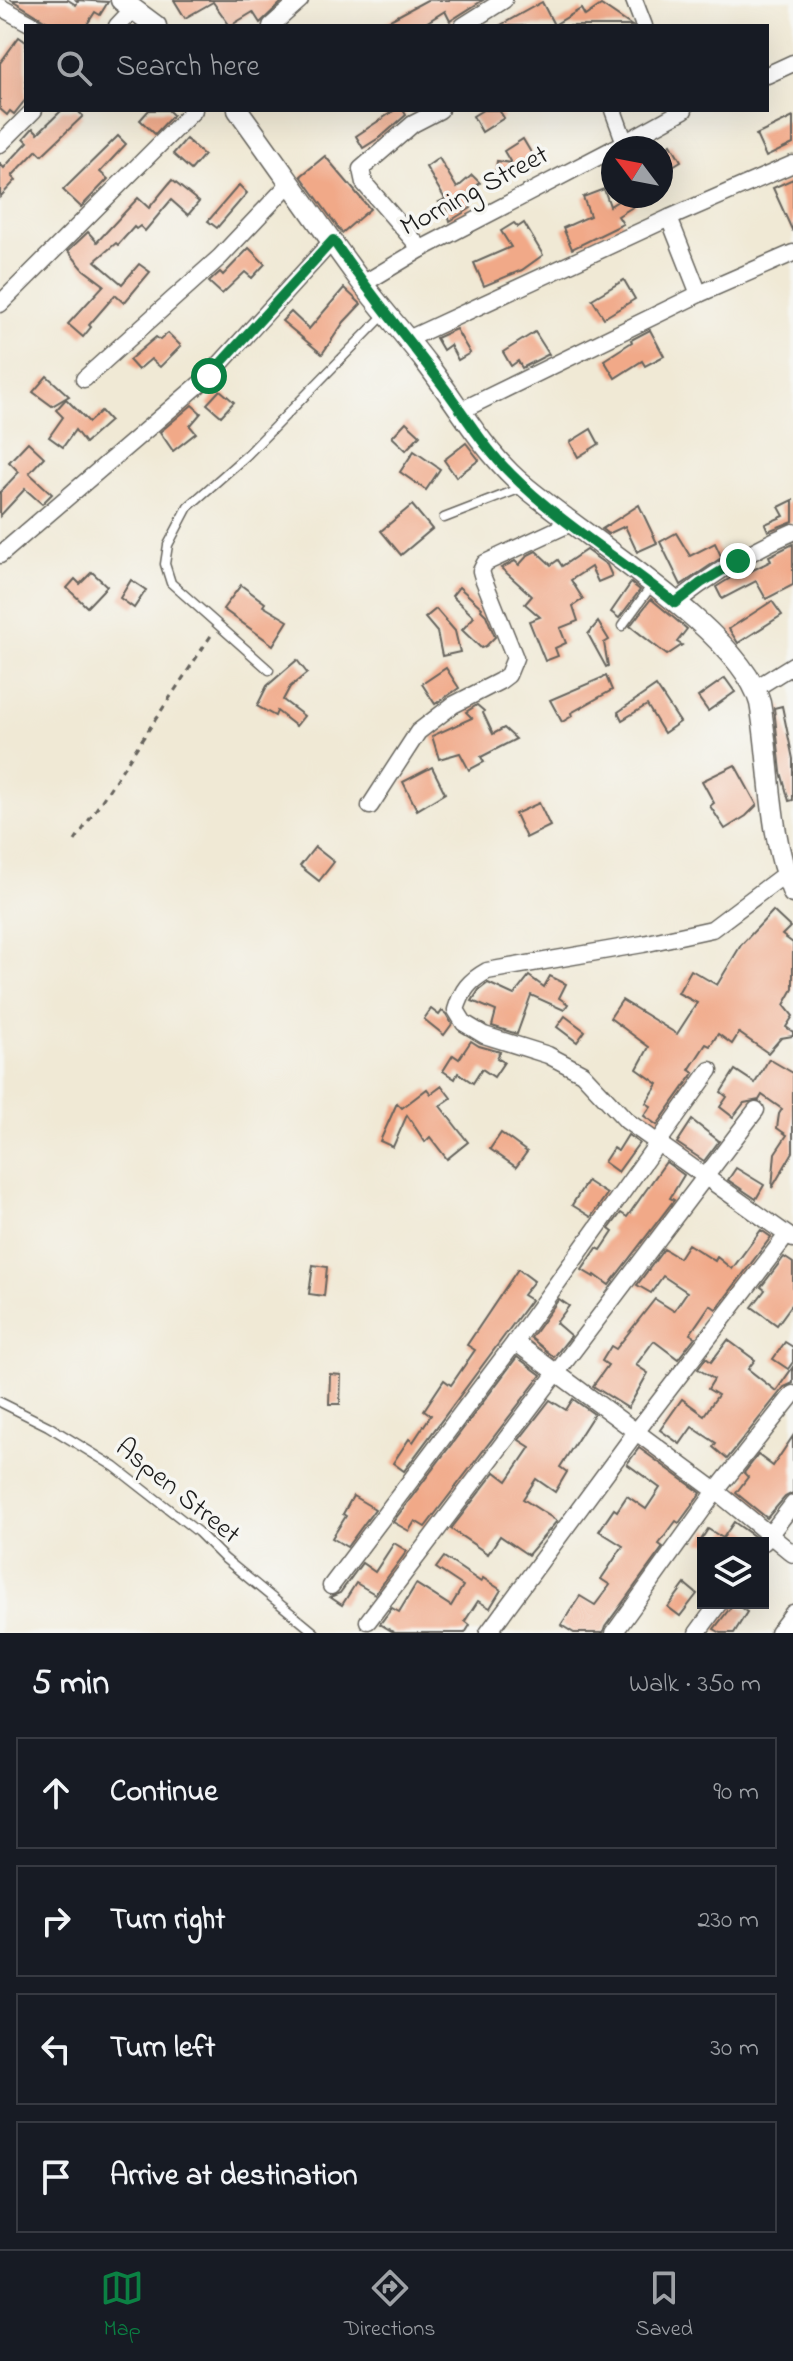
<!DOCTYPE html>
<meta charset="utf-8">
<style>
body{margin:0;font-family:"Indie Flower",sans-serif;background:#242831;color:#f1f3f6}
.controls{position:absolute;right:24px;bottom:24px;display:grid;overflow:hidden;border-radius:0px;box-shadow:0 8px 32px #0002}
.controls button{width:72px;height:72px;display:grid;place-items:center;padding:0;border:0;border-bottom:2px solid #363941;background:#171b24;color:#f1f3f6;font:40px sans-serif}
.compass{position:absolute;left:601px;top:136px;width:72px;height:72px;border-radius:50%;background:#171b24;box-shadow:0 8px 32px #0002;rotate:302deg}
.stop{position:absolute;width:24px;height:24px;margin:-18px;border:6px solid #0b8043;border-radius:50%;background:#fff}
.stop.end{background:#0b8043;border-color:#fff;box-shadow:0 2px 8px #0008}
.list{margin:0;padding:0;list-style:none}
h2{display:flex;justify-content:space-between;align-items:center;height:104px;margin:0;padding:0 32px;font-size:34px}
h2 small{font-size:26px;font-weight:400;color:#9ea1a6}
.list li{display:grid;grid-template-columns:52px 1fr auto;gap:24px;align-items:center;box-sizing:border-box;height:112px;margin:0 16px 16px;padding:0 16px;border:2px solid #363941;border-radius:0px}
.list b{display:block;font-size:30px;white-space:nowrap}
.list em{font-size:26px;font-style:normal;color:#9ea1a6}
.icon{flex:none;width:44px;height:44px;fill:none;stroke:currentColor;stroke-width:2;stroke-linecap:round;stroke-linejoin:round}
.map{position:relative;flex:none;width:793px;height:1633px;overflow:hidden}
.search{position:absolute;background:#171b24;box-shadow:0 8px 32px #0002;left:24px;right:24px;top:24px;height:88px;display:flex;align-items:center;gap:20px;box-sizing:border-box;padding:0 28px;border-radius:0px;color:#9ea1a6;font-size:30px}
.sheet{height:616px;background:#171b24}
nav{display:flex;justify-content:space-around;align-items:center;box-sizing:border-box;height:112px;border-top:2px solid #363941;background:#171b24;font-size:22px;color:#9ea1a6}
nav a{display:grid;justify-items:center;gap:4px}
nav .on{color:#0b8043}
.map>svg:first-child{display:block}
.building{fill:#f1a988}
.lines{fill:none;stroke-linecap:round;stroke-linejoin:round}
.service-casing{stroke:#66645d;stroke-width:11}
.minor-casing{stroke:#66645d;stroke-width:19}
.tertiary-casing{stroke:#66645d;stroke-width:23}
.path{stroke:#66645d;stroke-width:3;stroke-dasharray:6 6;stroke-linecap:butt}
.service{stroke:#fff;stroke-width:8}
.minor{stroke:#fff;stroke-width:16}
.tertiary{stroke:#fff;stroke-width:20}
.route{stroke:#0b8043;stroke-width:10}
.labels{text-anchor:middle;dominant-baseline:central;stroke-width:7;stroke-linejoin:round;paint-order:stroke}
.street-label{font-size:28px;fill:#1c1c1c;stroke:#f6f6f2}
</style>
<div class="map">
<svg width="793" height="1633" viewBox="0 0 793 1633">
<rect width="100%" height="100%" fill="#f6f6f2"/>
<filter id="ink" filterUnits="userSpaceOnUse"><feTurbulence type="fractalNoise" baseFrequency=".0125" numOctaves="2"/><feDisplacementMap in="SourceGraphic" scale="16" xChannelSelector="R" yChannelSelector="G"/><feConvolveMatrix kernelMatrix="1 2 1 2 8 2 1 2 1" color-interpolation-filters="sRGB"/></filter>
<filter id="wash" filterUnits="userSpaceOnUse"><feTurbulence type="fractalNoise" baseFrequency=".006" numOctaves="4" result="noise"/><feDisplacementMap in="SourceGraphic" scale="32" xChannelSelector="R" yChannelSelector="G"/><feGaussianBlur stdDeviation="1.8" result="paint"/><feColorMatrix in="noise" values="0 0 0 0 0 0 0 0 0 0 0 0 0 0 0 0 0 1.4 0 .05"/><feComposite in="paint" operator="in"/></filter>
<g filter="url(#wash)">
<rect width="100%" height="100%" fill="#f0e9d5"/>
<g id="blocks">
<g class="building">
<polygon points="12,0 68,0 76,5 78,2 76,0 108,2 100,15 95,12 86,26 54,26"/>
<polygon points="174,0 284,0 260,23 253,12 230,26 213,2 185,18"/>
<polygon points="427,0 483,0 450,21 445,11 421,26 379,26"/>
<polygon points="542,2 554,25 581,9 585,16 601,5 632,26 499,26"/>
<polygon points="19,37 26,42 26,99 14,114 10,111 7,115 0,109 0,63"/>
<polygon points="62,110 77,110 83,116 42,155 37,150 12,176 16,180 0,197 0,164 4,168 11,160 28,142 24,138 33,128 38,133"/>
<polygon points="149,110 168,110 173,115 155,134 140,120"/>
<polygon points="395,110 403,110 406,115 382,136 363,148 356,136"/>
<polygon points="483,110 499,110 504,118 482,132 473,116"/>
<polygon points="793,117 793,144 766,157 756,135"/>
<polygon points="118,136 126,144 100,172 108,179 81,207 63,190"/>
<polygon points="186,139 204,155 191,170 173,154"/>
<polygon points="523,139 533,156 508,172 507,177 495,175 497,161 511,163 504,151"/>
<polygon points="671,144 681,161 661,173 661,151"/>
<polygon points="325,156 370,209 342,233 301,176"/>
<polygon points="439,158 457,188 472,175 480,183 468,193 471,208 450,221 446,206 439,202 445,199 426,167"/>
<polygon points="793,179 793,232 773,188"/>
<polygon points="172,180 199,202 188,215 171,200 145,231 140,226 136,229 134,227 118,245 116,243 95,261 122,284 139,264 150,272 124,303 115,295 89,325 91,327 83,337 68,324 104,285 84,270 68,251 88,232 97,242 138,198 149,208"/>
<polygon points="239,185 247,193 217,228 208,221"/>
<polygon points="604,189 610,206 626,196 630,196 636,205 618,216 623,224 572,249 563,228 590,216 583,197"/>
<polygon points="514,223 518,227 524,223 543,255 522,270 484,286 474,263 511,247 501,231"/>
<polygon points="249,248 265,264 252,278 245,272 222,294 209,282 220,272 223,275"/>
<polygon points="624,280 635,299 604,318 592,299"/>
<polygon points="344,288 361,304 344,322 322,354 282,321 291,312 309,329"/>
<polygon points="456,329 470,353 458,360 450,345 443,350 436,338"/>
<polygon points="650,330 664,356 645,366 642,361 615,378 604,360 632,342 631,340"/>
<polygon points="535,332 549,354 522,368 518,361 511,366 503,352"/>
<polygon points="168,333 181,346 160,367 151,359 138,370 129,360 156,337 160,340"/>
<polygon points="47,376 69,396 52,406 33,392"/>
<polygon points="220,390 234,402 221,416 207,404"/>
<polygon points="66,399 89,422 101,411 110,421 85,443 75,430 63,447 49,437 63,417 56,410"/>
<polygon points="192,405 201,413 190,426 196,433 173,451 160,432"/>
<polygon points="406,422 420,435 406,450 392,437"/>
<polygon points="591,429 599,444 578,457 570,442"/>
<polygon points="28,442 44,457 29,473 52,494 42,504 25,489 0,516 0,492 19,472 9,462"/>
<polygon points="466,443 479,460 456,477 444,460"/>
<polygon points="414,451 440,469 426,490 400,472"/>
<polygon points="793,500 793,521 768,531 765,524 784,516 779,507"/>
<polygon points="412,505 432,529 401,555 381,531"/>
<polygon points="639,505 657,543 637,552 625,526 608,534 602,529"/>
<polygon points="676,533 690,556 715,543 721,556 727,554 681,585 660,542"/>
<polygon points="793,544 793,585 766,599 756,581 722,599 716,587 737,574 738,576 749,572 771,561 769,556"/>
<polygon points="586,550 607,565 612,576 598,582 591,567 571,580 583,599 573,606 578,621 560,628 566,643 555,648 558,656 545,661 529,621 540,617 525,604 532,596 501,568 515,561 519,565 528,555 536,551 551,565 558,560 562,566"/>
<polygon points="92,572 107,586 87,607 67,588 75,579 80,584"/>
<polygon points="131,580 146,590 134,608 120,598"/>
<polygon points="631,583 640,590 619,618 611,612"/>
<polygon points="241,585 265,603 263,606 288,621 273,645 223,609"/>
<polygon points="459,587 482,608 481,610 486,615 495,637 486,646 481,648 462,630 474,617 452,596"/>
<polygon points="651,599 687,629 677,642 682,645 667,655 630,626"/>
<polygon points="772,601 782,615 738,643 729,629"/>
<polygon points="436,609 455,631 460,652 442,656 437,632 425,618"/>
<polygon points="598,622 609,640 604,643 608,666 606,667 588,634"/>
<polygon points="297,660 307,673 290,687 283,700 304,716 296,726 277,711 275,716 257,706 267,686"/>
<polygon points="446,668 459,688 435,704 422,684"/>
<polygon points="606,676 612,690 571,713 572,716 562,722 550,700"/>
<polygon points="725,678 735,692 708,711 698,697"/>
<polygon points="656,686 680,722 664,733 647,705 622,720 618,712"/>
<polygon points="477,705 484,711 483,713 493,734 504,728 516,739 481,757 484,762 469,770 460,753 439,759 432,736 472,718 466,712"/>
<polygon points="782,706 793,759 793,800 789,801 781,772 774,708"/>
<polygon points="735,765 757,805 746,816 725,829 710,806 714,803 702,781"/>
<polygon points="432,767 445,793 417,810 403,782"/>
<polygon points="539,803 550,826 526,838 515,814"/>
<polygon points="315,847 334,862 319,881 300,866"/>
<polygon points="773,911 790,927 782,935 793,943 793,989 784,1005 793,1016 786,1027 793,1032 793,1036 781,1038 768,1053 739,1033 732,1044 718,1034 710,1046 706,1044 689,1070 694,1073 657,1125 644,1116 651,1106 646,1103 658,1084 637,1069 649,1047 610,1018 622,1000 677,1034 697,1003 678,993 691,970 717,985 741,945"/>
<polygon points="529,976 544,987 550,976 566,984 559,998 568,1004 564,1010 531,995 517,1034 492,1026 496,1011 472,1001 479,990 488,983 514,995"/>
<polygon points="431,1009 439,1015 442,1011 446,1014 452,1024 444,1035 424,1019"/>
<polygon points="565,1016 585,1031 577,1042 557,1027"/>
<polygon points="471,1041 479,1046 500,1052 497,1058 504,1062 494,1077 482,1069 473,1083 458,1073 455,1079 443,1071 453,1055 459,1059"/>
<polygon points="769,1059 793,1073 793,1152 772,1188 775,1153 787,1135 777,1128 779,1114 782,1109 762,1095 759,1100 744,1103 733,1117 720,1107 727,1097 721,1092 735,1070 755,1083"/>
<polygon points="442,1086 451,1098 440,1106 468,1142 447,1159 430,1137 425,1142 407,1115 393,1147 380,1141 397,1103 402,1108 427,1089 431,1094"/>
<polygon points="692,1120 719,1141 704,1161 677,1143"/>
<polygon points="501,1133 527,1152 516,1167 490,1149"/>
<polygon points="628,1135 639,1143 618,1172 604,1162 613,1148 618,1151"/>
<polygon points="666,1162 684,1175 670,1198 674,1200 609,1285 595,1275 594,1277 582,1270 597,1248 601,1250 613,1232 609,1229 621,1213 627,1217"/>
<polygon points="736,1168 764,1185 756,1199 728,1180"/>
<polygon points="587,1181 607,1194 591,1217 572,1205"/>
<polygon points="761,1230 771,1237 718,1307 716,1309 710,1305 690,1334 695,1337 678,1359 654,1341 653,1342 636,1365 648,1373 628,1408 593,1386 608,1365 602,1361 611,1346 616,1349 655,1299 674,1311 687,1292 663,1276 651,1293 637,1285 664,1249 679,1258 688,1244 715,1261 717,1257 732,1269"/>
<polygon points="784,1257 793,1263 793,1303 777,1325 752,1307 765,1290 761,1287"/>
<polygon points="313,1265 327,1267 324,1296 309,1294"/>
<polygon points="518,1269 534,1281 523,1295 531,1300 404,1471 393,1463 409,1439 413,1442 431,1415 424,1410 444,1380 451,1385 475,1350 467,1345"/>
<polygon points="559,1299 569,1306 556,1323 571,1336 554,1357 531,1338"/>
<polygon points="728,1340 755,1360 748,1369 776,1391 793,1367 793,1383 784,1387 727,1459 713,1447 716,1443 692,1427 680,1444 660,1430 682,1399 704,1415 718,1395 708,1389 714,1379 698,1369 706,1358 711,1362"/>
<polygon points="785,1342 793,1347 793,1362 788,1369 773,1359"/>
<polygon points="517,1357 541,1375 425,1527 415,1521 409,1531 393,1522"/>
<polygon points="330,1374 341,1375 340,1404 329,1404"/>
<polygon points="573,1399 594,1414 560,1467 567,1472 555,1492 536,1479 523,1499 557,1521 528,1555 500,1536 488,1554 451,1529 495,1472 507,1481 530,1447 519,1440 550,1400 566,1410"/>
<polygon points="793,1436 793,1493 785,1497 767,1518 736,1493 748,1477 744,1473 758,1455 773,1466"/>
<polygon points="639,1448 701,1493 679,1523 676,1521 659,1544 663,1547 605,1627 603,1633 574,1633 561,1625 580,1596 595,1605 610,1585 601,1579 623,1546 599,1531 614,1509 617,1511 627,1496 646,1509 660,1488 627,1464"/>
<polygon points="353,1496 375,1509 347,1547 332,1538 346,1516 343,1514"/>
<polygon points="734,1522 755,1537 753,1543 699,1543 708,1529 723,1538"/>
<polygon points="394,1543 407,1551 375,1594 356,1583 342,1605 330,1597 340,1593 362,1563 375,1572"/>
<polygon points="444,1557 481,1582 483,1578 501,1590 490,1608 478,1601 465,1621 470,1625 465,1633 395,1633 380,1624 392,1608 399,1612 416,1584 451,1606 463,1586 436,1568"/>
<polygon points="685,1584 697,1594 680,1616 668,1607"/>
<polygon points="734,1603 747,1612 734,1633 721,1633 714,1629"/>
</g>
</g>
</g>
<g filter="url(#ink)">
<use href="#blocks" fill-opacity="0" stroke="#66645d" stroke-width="2"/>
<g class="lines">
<defs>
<g id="service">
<polyline points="444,518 524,487"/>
<polyline points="622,626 652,585"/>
<polyline points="269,670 171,583 165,564 168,545 188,507 247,455 386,313"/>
<polyline points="0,1402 48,1426 115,1467 198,1532 224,1558 315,1633"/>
</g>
<g id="minor">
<polyline points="634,0 644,26"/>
<polyline points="0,7 35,26"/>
<polyline points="117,26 133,9"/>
<polyline points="271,26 300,0"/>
<polyline points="463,26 504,0"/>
<polyline points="767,75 793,63"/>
<polyline points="613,110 625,143"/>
<polyline points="0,144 34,110"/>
<polyline points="615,148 684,110"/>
<polyline points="669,218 699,294"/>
<polyline points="421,249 364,183 361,169 413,124 440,110"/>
<polyline points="363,284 421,249 613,149"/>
<polyline points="0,304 194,110"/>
<polyline points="408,339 669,218 793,164"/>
<polyline points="84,379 220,257 290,183"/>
<polyline points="462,410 699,294 793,253"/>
<polyline points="0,555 209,376 333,240"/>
<path d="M675 603C711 575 751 550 793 532"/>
<polyline points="756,688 793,665"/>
<polyline points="370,806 418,732 453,705 500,681 508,675 515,658 483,578 481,571 485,563 571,523"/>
<path d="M785 874 712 929 643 944 487 971C469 981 462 990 456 1010L464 1023 484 1035 548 1055 582 1073 627 1121 793 1239"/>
<polyline points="515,1342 716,1491 793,1554"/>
<polyline points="764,1542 793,1504"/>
<polyline points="331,1586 515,1342 710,1070"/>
<polyline points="368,1621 756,1110"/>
<polyline points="488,1633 636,1432 787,1235"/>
<polyline points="614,1633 716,1491 793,1394"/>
<polyline points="697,1633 719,1603"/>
<polyline points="778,1633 793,1613"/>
</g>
<g id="tertiary">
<polyline points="121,0 156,26"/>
<path d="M238 110C280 168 320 226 362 283 383 311 406 336 427 364 456 402 481 447 516 479 576 533 741 630 760 703 771 765 768 834 793 893"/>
</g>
</defs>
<use href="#service" class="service-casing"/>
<use href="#minor" class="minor-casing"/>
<use href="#tertiary" class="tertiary-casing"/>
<polyline class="path" points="75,841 212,634"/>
<use href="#service" class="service"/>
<use href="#minor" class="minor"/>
<use href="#tertiary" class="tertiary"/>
</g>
</g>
<g class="lines" filter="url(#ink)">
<path class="route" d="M209 376 333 240C366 289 404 334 440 382 464 413 483 447 511 474 560 523 622 560 675 603L701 583 738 561"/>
</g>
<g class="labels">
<g class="street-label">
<text transform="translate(475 192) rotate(-28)">Morning Street</text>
<text transform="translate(177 1492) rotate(39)">Aspen Street</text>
</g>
</g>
</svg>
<div class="controls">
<button><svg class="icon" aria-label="layers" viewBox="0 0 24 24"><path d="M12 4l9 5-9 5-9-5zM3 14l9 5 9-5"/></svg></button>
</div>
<svg class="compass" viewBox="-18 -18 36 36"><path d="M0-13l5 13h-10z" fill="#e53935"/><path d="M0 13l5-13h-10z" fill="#9ea1a6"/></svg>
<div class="stop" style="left:209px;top:376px"></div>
<div class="stop end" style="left:738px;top:561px"></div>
<div class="search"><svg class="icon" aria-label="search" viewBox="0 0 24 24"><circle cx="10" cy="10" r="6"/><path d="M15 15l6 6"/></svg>Search here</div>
</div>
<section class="sheet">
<h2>5 min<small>Walk · 350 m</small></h2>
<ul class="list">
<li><svg class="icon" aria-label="ahead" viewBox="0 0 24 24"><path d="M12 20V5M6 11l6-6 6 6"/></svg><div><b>Continue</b></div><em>90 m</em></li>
<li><svg class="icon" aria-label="right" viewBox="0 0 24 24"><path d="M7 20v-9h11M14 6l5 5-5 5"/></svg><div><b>Turn right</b></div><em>230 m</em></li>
<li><svg class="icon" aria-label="left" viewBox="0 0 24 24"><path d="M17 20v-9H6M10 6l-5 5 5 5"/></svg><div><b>Turn left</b></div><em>30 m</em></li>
<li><svg class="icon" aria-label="arrive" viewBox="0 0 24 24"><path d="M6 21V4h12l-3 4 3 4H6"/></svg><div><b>Arrive at destination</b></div></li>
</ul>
</section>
<nav>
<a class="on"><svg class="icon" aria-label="map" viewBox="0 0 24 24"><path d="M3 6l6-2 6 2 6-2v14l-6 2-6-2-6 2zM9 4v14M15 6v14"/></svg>Map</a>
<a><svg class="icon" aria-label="directions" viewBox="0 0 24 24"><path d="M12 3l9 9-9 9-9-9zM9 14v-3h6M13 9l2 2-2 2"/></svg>Directions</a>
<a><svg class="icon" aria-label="saved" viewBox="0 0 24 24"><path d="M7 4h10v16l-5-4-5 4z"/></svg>Saved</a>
</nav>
